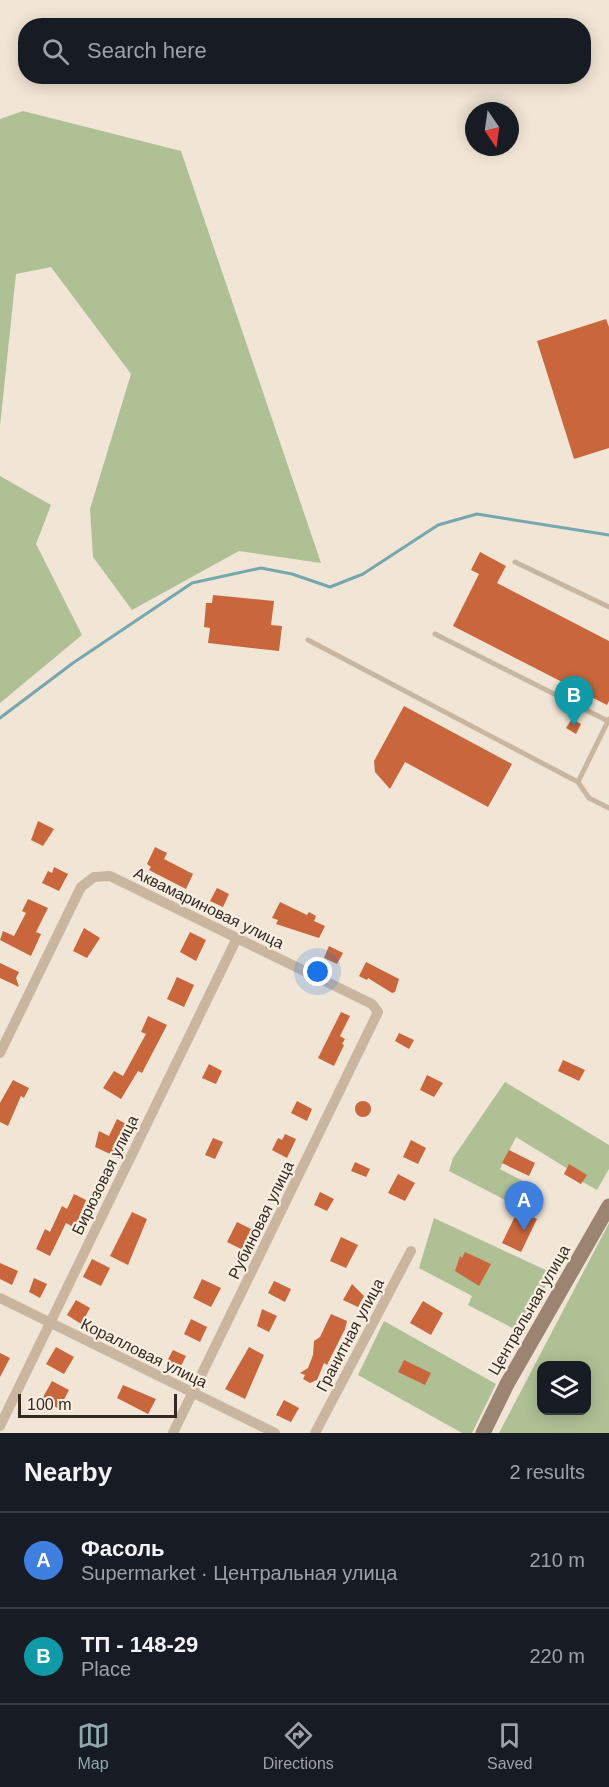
<!DOCTYPE html>
<meta charset="utf-8">
<style>
body{margin:0;font-family:Helvetica,sans-serif;background:#20242c;color:#f1f3f6}
.controls{position:absolute;right:18px;bottom:18px;display:grid;overflow:hidden;border-radius:12px;box-shadow:0 3px 15px #0003}
.controls button{width:54px;height:54px;display:grid;place-items:center;padding:0;border:0;border-bottom:2px solid #363941;background:#171b24;color:#f1f3f6;font:30px sans-serif}
.compass{position:absolute;left:465px;top:102px;width:54px;height:54px;border-radius:50%;background:#171b24;box-shadow:0 3px 15px #0003;rotate:167deg}
.scale{position:absolute;left:18px;bottom:15px;width:159px;box-sizing:border-box;padding-left:6px;border:3px solid #332a24;border-top:0;font-size:16px;line-height:21px;white-space:nowrap;color:#332a24;-webkit-text-stroke:4px #f9efe1;paint-order:stroke}
.you{position:absolute;left:318px;top:972px;width:21px;height:21px;margin:-15px;border:4px solid #fff;border-radius:50%;background:#1a73e8;box-shadow:0 0 0 9px #1a73e833}
.badge{display:grid;place-items:center;width:39px;height:39px;border-radius:50%;background:#90a8ad;color:#fff;font-size:20px;font-weight:700}
.pin{position:absolute;translate:-50% -50px;filter:drop-shadow(0 2px 3px #0008)}
.pin::after{content:'';position:absolute;top:32px;width:21px;height:18px;background:inherit;clip-path:polygon(0 0,100% 0,50% 100%)}
.list{margin:0;padding:0;list-style:none}
h2{display:flex;justify-content:space-between;align-items:center;height:78px;margin:0;padding:0 24px;font-size:26px}
h2 small{font-size:20px;font-weight:400;color:#9ea1a6}
.list li{display:grid;grid-template-columns:39px 1fr auto;gap:18px;align-items:center;box-sizing:border-box;height:96px;padding:0 24px;border-top:2px solid #363941}
.list b{display:block;font-size:22px;white-space:nowrap}
.list p{margin:0;font-size:20px;white-space:nowrap;color:#9ea1a6}
.list em{font-size:20px;font-style:normal;color:#9ea1a6}
.icon{flex:none;width:33px;height:33px;fill:none;stroke:currentColor;stroke-width:2;stroke-linecap:round;stroke-linejoin:round}
.map{position:relative;flex:none;width:609px;height:1433px;overflow:hidden}
.search{position:absolute;background:#171b24;box-shadow:0 3px 15px #0003;left:18px;right:18px;top:18px;height:66px;display:flex;align-items:center;gap:15px;box-sizing:border-box;padding:0 21px;border-radius:24px;color:#9ea1a6;font-size:22px}
.sheet{height:270px;background:#171b24}
nav{display:flex;justify-content:space-around;align-items:center;box-sizing:border-box;height:84px;border-top:2px solid #363941;background:#171b24;font-size:16px;color:#9ea1a6}
nav a{display:grid;justify-items:center;gap:3px}
nav .on{color:#90a8ad}
.map>svg:first-child{display:block}
.green{fill:#afc095;fill-rule:evenodd}
.lines{fill:none;stroke-linecap:round;stroke-linejoin:round}
.stream{stroke:#74a8ae;stroke-width:3}
.building{fill:#c9663b}
.service{stroke:#c9b6a1;stroke-width:5}
.minor{stroke:#c9b6a1;stroke-width:10}
.secondary{stroke:#9c8473;stroke-width:15}
.labels{text-anchor:middle;dominant-baseline:central;stroke-width:4.5;stroke-linejoin:round;paint-order:stroke}
.street-label{font-size:16px;fill:#332a24;stroke:#f9efe1}
</style>
<div class="map">
<svg width="609" height="1433" viewBox="0 0 609 1433">
<rect width="100%" height="100%" fill="#f1e5d5"/>
<g class="green">
<polygon points="23,111 181,151 321,563 239,551 132,610 93,557 90,509 131,374 51,267 16,274 0,426 0,119"/>
<polygon points="0,476 51,505 36,544 82,635 0,703"/>
<polygon points="505,1082 609,1145 609,1169 597,1190 579,1180 581,1177 516,1137 500,1169 531,1185 521,1204 517,1202 515,1205 449,1171 453,1158"/>
<polygon points="434,1218 552,1273 522,1333 468,1305 472,1296 419,1268"/>
<path d="M609 1223V1433H499ZM542 1366H586V1410H542Z"/>
<polygon points="384,1321 496,1384 472,1433 462,1433 358,1375"/>
</g>
<g class="lines">
<polyline class="stream" points="0,718 73,663 192,583 261,568 292,574 330,587 363,574 438,525 477,514 609,535"/>
</g>
<g class="building">
<polygon points="606,319 609,327 609,448 574,459 537,341"/>
<polygon points="480,552 506,566 497,583 609,641 609,701 607,705 453,626 479,574 471,570"/>
<polygon points="213,595 274,601 271,625 282,626 279,651 208,643 210,628 204,627 206,603 212,603"/>
<polygon points="404,706 512,764 488,807 405,762 390,789 375,772 374,761"/>
<polygon points="572,719 581,724 576,734 566,728"/>
<polygon points="38,821 54,829 43,846 31,840"/>
<polygon points="155,847 167,853 164,859 193,874 186,889 149,870 151,867 147,864"/>
<polygon points="54,867 68,874 59,891 42,883 48,871 52,873"/>
<polygon points="217,888 229,894 223,907 210,901"/>
<polygon points="28,899 48,908 36,932 41,934 31,956 0,940 3,931 14,936 26,913 22,911"/>
<polygon points="280,902 307,915 309,912 316,916 314,921 325,926 319,938 276,924 278,920 272,918"/>
<polygon points="84,928 100,938 87,958 73,951"/>
<polygon points="190,932 206,940 196,961 180,952"/>
<polygon points="329,946 343,953 337,964 324,958"/>
<polygon points="366,962 399,979 395,992 392,993 368,978 367,980 359,976"/>
<polygon points="0,963 19,972 16,978 19,987 0,978"/>
<polygon points="177,977 194,985 184,1007 167,999"/>
<polygon points="341,1012 350,1016 340,1036 345,1039 342,1044 344,1045 334,1066 318,1058"/>
<polygon points="148,1016 167,1025 142,1073 138,1071 121,1099 103,1088 114,1071 123,1076 146,1034 141,1032"/>
<polygon points="399,1033 414,1040 409,1049 395,1041"/>
<polygon points="563,1060 585,1070 579,1081 558,1071"/>
<polygon points="209,1064 222,1071 216,1084 202,1078"/>
<polygon points="427,1075 443,1083 434,1097 420,1090"/>
<polygon points="13,1080 29,1088 24,1098 21,1096 8,1126 0,1122 0,1103"/>
<polygon points="297,1101 312,1109 307,1121 291,1113"/>
<circle cx="363" cy="1109" r="8"/>
<polygon points="117,1119 130,1126 126,1134 121,1132 113,1146 125,1152 121,1159 95,1147 99,1131 109,1136"/>
<polygon points="285,1134 296,1139 287,1158 272,1150 278,1138 282,1140"/>
<polygon points="213,1138 223,1142 215,1159 205,1155"/>
<polygon points="411,1140 426,1148 418,1164 403,1157"/>
<polygon points="509,1150 535,1163 529,1176 502,1163"/>
<polygon points="355,1162 370,1169 366,1177 351,1171"/>
<polygon points="569,1164 587,1175 581,1184 564,1174"/>
<polygon points="398,1174 415,1183 405,1201 388,1193"/>
<polygon points="320,1192 334,1199 327,1211 314,1205"/>
<polygon points="74,1194 86,1200 75,1228 66,1223 50,1256 36,1249 45,1229 50,1232 62,1206 67,1209"/>
<polygon points="518,1210 537,1219 521,1252 502,1243"/>
<polygon points="132,1212 147,1219 128,1265 110,1256"/>
<polygon points="237,1222 253,1230 243,1250 227,1242"/>
<polygon points="341,1237 358,1245 346,1268 330,1261"/>
<polygon points="465,1252 491,1264 479,1286 455,1271 460,1256 462,1258"/>
<polygon points="92,1259 110,1268 101,1286 83,1277"/>
<polygon points="0,1263 18,1271 12,1285 0,1279"/>
<polygon points="34,1278 47,1284 40,1298 29,1292"/>
<polygon points="202,1279 221,1288 211,1307 193,1298"/>
<polygon points="274,1281 291,1289 285,1302 268,1293"/>
<polygon points="352,1284 364,1296 358,1307 343,1300"/>
<polygon points="76,1300 90,1308 81,1324 67,1315"/>
<polygon points="423,1301 443,1313 431,1335 410,1323"/>
<polygon points="262,1309 277,1316 269,1332 257,1326"/>
<polygon points="331,1314 347,1321 345,1329 327,1365 324,1363 317,1380 310,1383 303,1379 305,1375 300,1373 308,1368 313,1355 314,1341 320,1337"/>
<polygon points="191,1319 207,1327 200,1342 184,1334"/>
<polygon points="56,1347 74,1357 64,1374 46,1364"/>
<polygon points="249,1347 264,1355 245,1399 225,1389"/>
<polygon points="173,1350 186,1356 181,1366 167,1361"/>
<polygon points="0,1353 10,1358 0,1377"/>
<polygon points="404,1360 431,1373 425,1385 398,1372"/>
<polygon points="52,1381 69,1390 59,1409 42,1399"/>
<polygon points="123,1385 156,1399 148,1414 117,1398"/>
<polygon points="284,1400 299,1408 291,1422 276,1415"/>
</g>
<g class="lines">
<g class="service">
<polyline points="515,562 609,607"/>
<polyline points="435,634 608,721"/>
<polyline points="308,640 578,782 589,798 609,808"/>
<polyline points="578,782 609,719"/>
</g>
<g class="minor">
<polyline points="0,1053 81,887 94,877 110,876 372,1004 378,1012 173,1433"/>
<polyline points="0,1298 275,1433"/>
<polyline points="0,1426 237,938"/>
<polyline points="315,1433 411,1251"/>
</g>
<polyline class="secondary" points="483,1433 507,1384 609,1206"/>
</g>
<g class="labels">
<g class="street-label">
<text transform="translate(209 908) rotate(26)">Аквамариновая улица</text>
<text transform="translate(105 1175) rotate(-64)">Бирюзовая улица</text>
<text transform="translate(261 1220) rotate(-64)">Рубиновая улица</text>
<text transform="translate(529 1310) rotate(-60)">Центральная улица</text>
<text transform="translate(350 1335) rotate(-62)">Гранитная улица</text>
<text transform="translate(144 1353) rotate(26)">Коралловая улица</text>
</g>
</g>
</svg>
<div class="controls">
<button><svg class="icon" aria-label="layers" viewBox="0 0 24 24"><path d="M12 4l9 5-9 5-9-5zM3 14l9 5 9-5"/></svg></button>
</div>
<svg class="compass" viewBox="-18 -18 36 36"><path d="M0-13l5 13h-10z" fill="#e53935"/><path d="M0 13l5-13h-10z" fill="#9ea1a6"/></svg>
<div class="scale">100 m</div>
<div class="you"></div>
<div class="pin badge" style="left:524px;top:1231px;background:#3f7fe0">A</div>
<div class="pin badge" style="left:574px;top:726px;background:#0f9aa8">B</div>
<div class="search"><svg class="icon" aria-label="search" viewBox="0 0 24 24"><circle cx="10" cy="10" r="6"/><path d="M15 15l6 6"/></svg>Search here</div>
</div>
<section class="sheet">
<h2>Nearby<small>2 results</small></h2>
<ul class="list">
<li><span class="badge" style="background:#3f7fe0">A</span><div><b>Фасоль</b><p>Supermarket · Центральная улица</p></div><em>210 m</em></li>
<li><span class="badge" style="background:#0f9aa8">B</span><div><b>ТП - 148-29</b><p>Place</p></div><em>220 m</em></li>
</ul>
</section>
<nav>
<a class="on"><svg class="icon" aria-label="map" viewBox="0 0 24 24"><path d="M3 6l6-2 6 2 6-2v14l-6 2-6-2-6 2zM9 4v14M15 6v14"/></svg>Map</a>
<a><svg class="icon" aria-label="directions" viewBox="0 0 24 24"><path d="M12 3l9 9-9 9-9-9zM9 14v-3h6M13 9l2 2-2 2"/></svg>Directions</a>
<a><svg class="icon" aria-label="saved" viewBox="0 0 24 24"><path d="M7 4h10v16l-5-4-5 4z"/></svg>Saved</a>
</nav>
